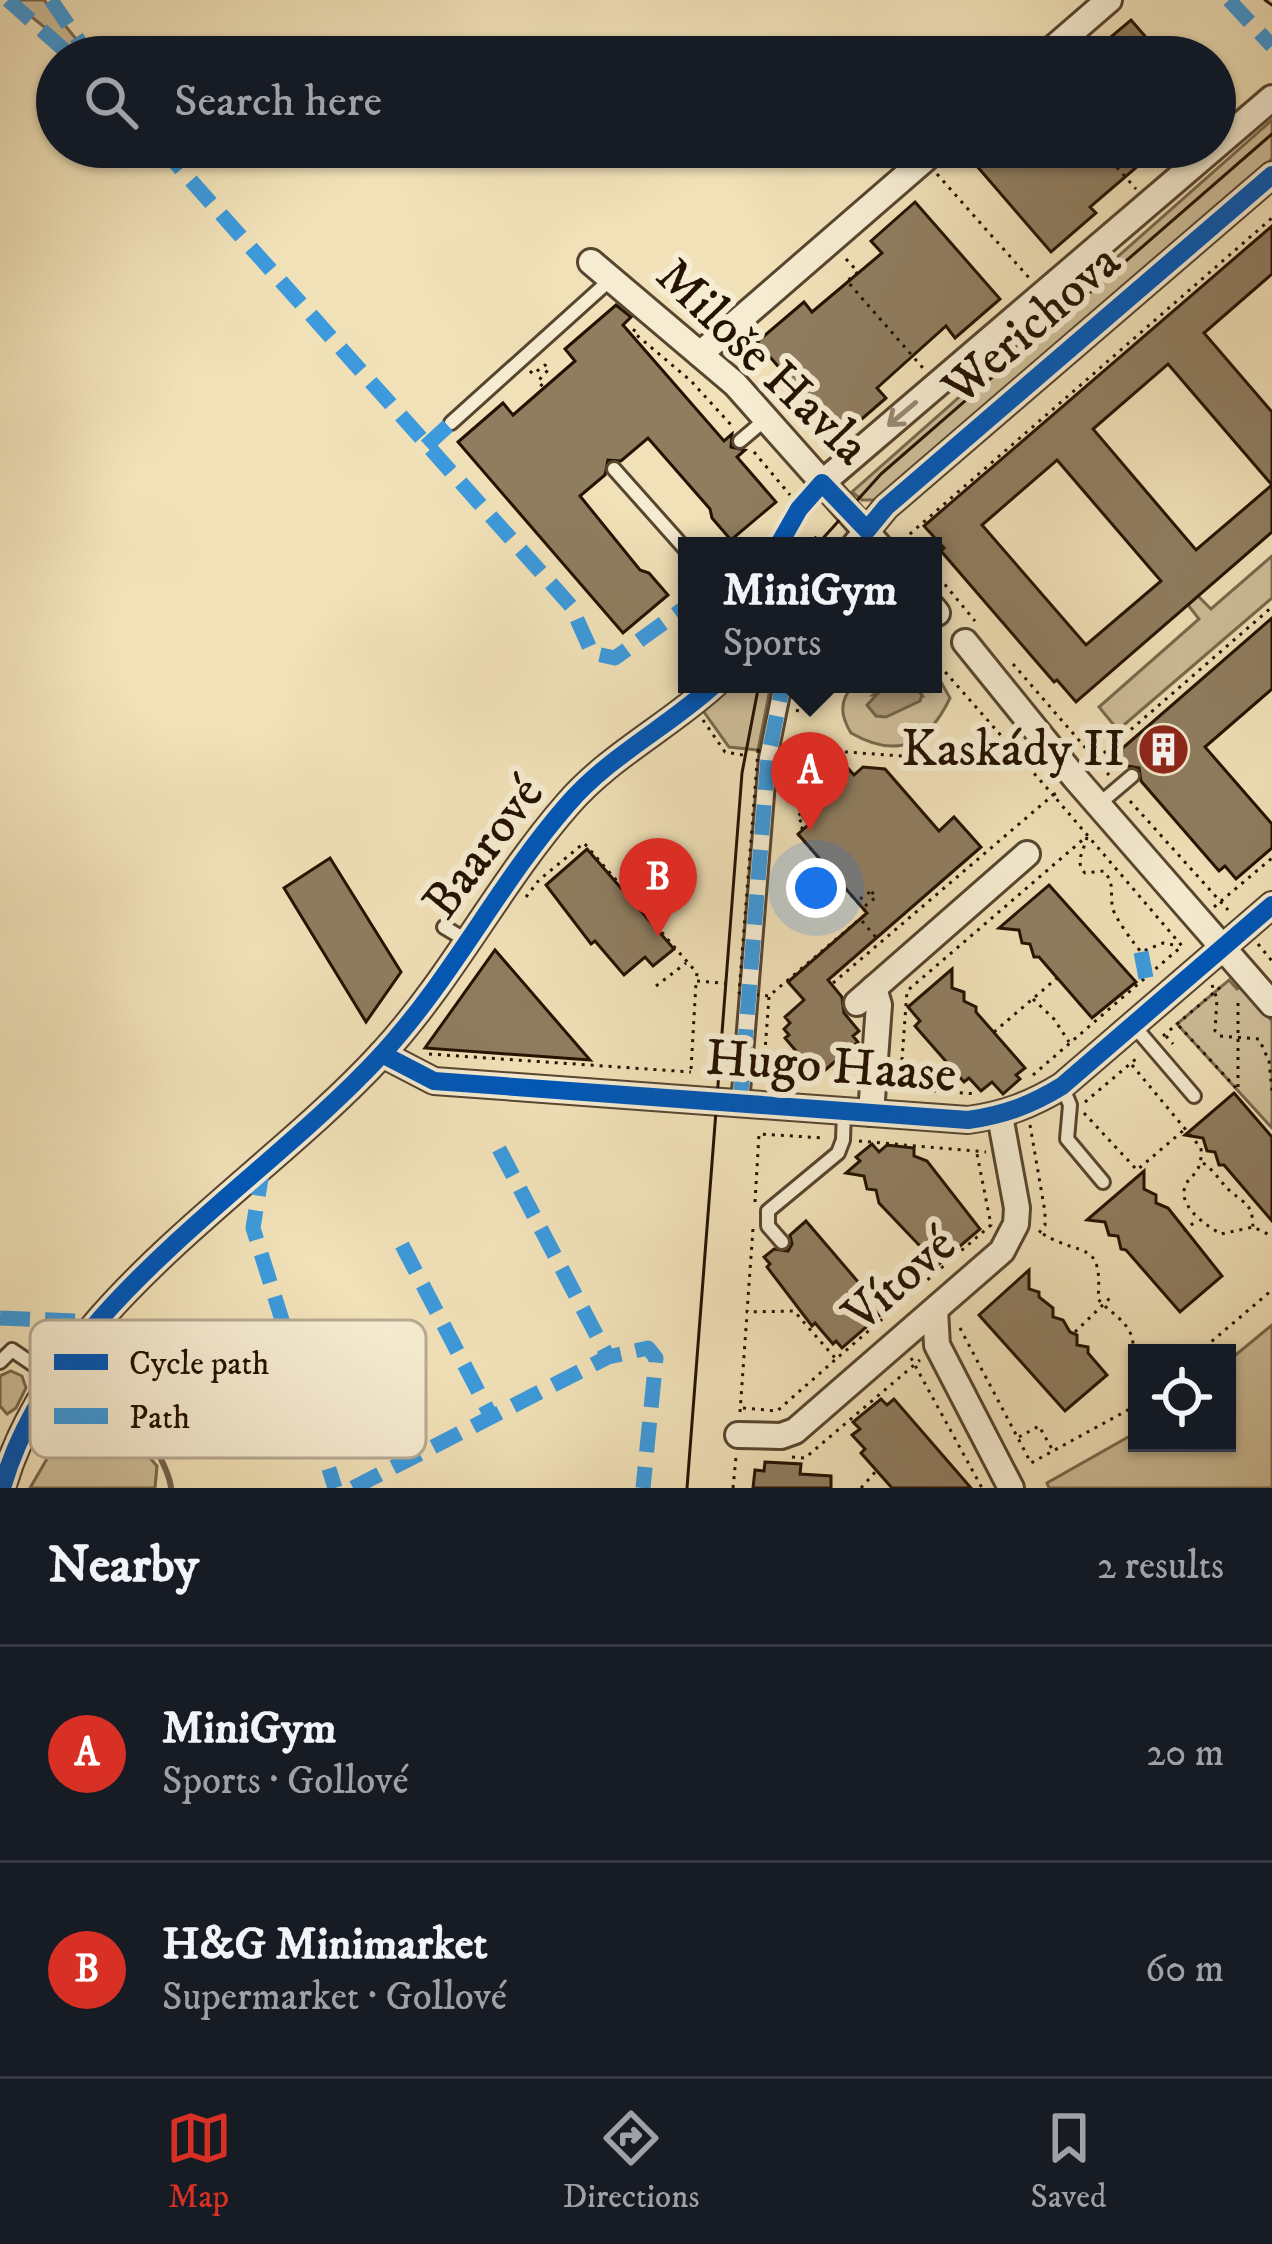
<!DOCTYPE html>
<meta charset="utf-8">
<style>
body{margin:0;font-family:"IM FELL DW Pica",serif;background:#20242c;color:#f1f3f6}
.controls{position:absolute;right:36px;bottom:36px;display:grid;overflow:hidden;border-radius:0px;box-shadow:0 3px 9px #0004}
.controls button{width:108px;height:108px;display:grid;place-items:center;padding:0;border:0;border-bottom:3px solid #363941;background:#171b24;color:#f1f3f6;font:60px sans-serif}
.you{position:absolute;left:816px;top:888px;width:42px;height:42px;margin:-30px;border:9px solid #fff;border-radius:50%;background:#1a73e8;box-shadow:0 0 0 18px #1a73e833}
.badge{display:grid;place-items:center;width:78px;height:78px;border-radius:50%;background:#d93025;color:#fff;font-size:39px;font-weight:700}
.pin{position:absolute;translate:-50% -99px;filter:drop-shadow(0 3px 6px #0008)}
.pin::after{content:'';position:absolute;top:63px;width:42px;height:36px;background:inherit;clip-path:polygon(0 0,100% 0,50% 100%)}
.popup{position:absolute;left:678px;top:537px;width:264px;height:156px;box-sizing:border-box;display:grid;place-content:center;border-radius:0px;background:#171b24;filter:drop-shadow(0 3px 9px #0005);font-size:39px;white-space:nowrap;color:#9ea1a6}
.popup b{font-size:45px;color:#f1f3f6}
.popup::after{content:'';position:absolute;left:50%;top:100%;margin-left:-24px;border:24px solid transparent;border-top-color:#171b24}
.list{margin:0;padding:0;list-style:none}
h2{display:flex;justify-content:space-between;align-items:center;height:156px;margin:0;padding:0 48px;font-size:51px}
h2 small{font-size:39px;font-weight:400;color:#9ea1a6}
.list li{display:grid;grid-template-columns:78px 1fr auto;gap:36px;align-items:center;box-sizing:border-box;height:216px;padding:0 48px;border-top:3px solid #363941}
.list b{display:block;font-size:45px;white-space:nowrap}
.list p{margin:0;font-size:39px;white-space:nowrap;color:#9ea1a6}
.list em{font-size:39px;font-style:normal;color:#9ea1a6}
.icon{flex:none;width:66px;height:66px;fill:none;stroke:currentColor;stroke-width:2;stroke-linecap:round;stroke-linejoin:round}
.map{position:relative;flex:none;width:1272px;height:1488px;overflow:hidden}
.search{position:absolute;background:#171b24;box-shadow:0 3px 9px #0004;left:36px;right:36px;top:36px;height:132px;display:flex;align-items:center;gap:30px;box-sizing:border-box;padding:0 42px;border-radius:66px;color:#9ea1a6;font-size:45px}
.sheet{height:588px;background:#171b24}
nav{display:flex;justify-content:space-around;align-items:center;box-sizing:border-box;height:168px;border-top:3px solid #363941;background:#171b24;font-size:33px;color:#9ea1a6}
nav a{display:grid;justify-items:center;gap:6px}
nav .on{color:#d93025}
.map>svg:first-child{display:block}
.green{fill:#cebe99;stroke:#79684d;stroke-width:3}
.water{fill:#ab9a7a;stroke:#75634a;stroke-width:3}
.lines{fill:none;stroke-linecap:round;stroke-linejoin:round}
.stream{stroke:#75634a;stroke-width:6}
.building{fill:#8f7d60;stroke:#241101;stroke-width:3;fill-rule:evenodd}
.service-casing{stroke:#57452f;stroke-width:18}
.pedestrian-casing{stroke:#57452f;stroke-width:22}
.minor-casing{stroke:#57452f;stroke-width:30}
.path{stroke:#241101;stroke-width:3;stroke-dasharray:3 6;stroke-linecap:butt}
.service{stroke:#f6ecd1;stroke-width:12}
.pedestrian{stroke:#f6ecd1;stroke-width:16}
.minor{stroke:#f6ecd1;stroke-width:24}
.tram{stroke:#241101;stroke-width:3}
.quiet{stroke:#3c9add;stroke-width:15;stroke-dasharray:30 15;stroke-linecap:butt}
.cycleway-casing{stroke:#f6ecd1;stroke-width:26}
.cycleway{stroke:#0057b8;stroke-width:18}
.oneway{stroke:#988973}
.labels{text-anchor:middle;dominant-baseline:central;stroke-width:12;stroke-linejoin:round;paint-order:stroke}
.street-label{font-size:51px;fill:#241101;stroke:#f6ecd1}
.poi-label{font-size:51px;fill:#241101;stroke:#f6ecd1;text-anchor:end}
.key{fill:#f6ecd1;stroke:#b7aa93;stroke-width:3}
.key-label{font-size:33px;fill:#241101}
</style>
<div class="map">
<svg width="1272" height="1488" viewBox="0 0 1272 1488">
<rect width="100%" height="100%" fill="#f1e1b8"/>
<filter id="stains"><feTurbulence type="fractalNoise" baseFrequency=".00167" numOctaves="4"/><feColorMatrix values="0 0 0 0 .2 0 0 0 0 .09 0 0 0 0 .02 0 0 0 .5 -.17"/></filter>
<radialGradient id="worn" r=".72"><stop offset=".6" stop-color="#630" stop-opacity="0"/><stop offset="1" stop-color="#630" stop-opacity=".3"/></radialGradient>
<g class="green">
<polygon points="11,0 44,0 91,57 81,57"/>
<polygon points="1272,120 1272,159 878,500 862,500 852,492"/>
<polygon points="1272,556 1272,598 1118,730 1099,707 1199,619 1188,605 1198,596 1211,609"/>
<path d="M933 668 950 698C928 744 898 760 851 733 840 715 839 701 854 684H887L873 695 922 696 911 684H933Z"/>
<polygon points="725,684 771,684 758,750 729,747 699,705"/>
<polygon points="1229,980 1237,989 1241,986 1272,1021 1272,1128 1177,1024"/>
<polygon points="1272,1325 1272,1488 1049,1488 1047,1483 1137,1432 1137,1443 1227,1443 1227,1362"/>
<polygon points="11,1371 22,1376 26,1388 16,1408 7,1414 0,1406 0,1376"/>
<polygon points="85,1382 157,1466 155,1488 30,1488 62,1433"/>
</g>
<polygon class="water" points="887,684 911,684 922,695 920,701 886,717 876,716 867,705"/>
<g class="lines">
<path class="stream" d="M108 1340 126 1367C124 1380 123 1396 127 1410 142 1422 169 1468 171 1488"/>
</g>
<g class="building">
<polygon points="1131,20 1163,57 1087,57"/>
<polygon points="981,147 1160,147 1090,207 1096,213 1051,252 969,157"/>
<polygon points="915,202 1000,299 955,338 946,326 877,388 886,398 840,438 757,342 804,302 812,312 882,253 871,241"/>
<path d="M1272 226V274L1204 333 1272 412V532L1076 702 1057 680 1054 682 941 551 944 548 924 526ZM1168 364 1272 485 1196 550 1093 429ZM1057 460 1161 581 1086 645 982 525Z"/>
<polygon points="616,305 631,317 623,325 724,441 732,434 731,447 745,450 737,457 776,502 731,540 712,518 710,509 648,438 621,461 608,460 605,475 580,496 640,570 649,573 668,595 623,633 458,442 503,403 513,415 575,361 565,349"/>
<polygon points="1272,618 1272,689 1205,747 1272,824 1272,848 1236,879 1225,866 1219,871 1141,781 1139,768 1128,766 1117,753"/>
<polygon points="844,764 854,775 863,767 885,769 939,831 954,817 981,847 828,980 842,997 844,1013 859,1031 853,1036 858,1042 824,1071 819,1065 813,1071 785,1038 789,1035 784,1029 790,1023 785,1017 804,1000 788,982 867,913 798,834 809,824 803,817 814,808 805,798"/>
<polygon points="587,849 674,949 653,966 645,957 624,975 595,941 591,944 546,885"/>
<polygon points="330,858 401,972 366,1022 284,888"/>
<polygon points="1049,885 1136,982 1092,1018 1039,957 1034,957 1030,944 1022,943 1019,930 999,928"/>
<polygon points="495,950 590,1060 425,1048"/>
<polygon points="952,969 952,988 964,992 964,1001 976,1007 976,1012 1025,1068 1016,1075 1020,1079 1003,1094 992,1082 981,1091 969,1078 964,1082 915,1026 920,1021 908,1007"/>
<polygon points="1234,1093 1272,1137 1272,1221 1224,1165 1219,1165 1215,1152 1207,1151 1203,1138 1185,1135"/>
<polygon points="872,1144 879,1152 887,1145 914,1148 914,1156 927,1161 980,1229 938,1265 879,1203 876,1190 867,1189 864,1176 846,1173 860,1161 856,1157"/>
<polygon points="1144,1171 1144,1189 1156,1195 1156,1203 1168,1208 1222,1276 1180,1312 1126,1250 1121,1249 1118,1236 1109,1235 1105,1222 1087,1220"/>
<polygon points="806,1221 865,1290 862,1293 879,1316 842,1348 836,1341 833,1344 815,1323 812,1326 767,1267 770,1264 764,1257 774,1249 788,1251 792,1244 790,1235"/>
<polygon points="1029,1270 1029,1289 1039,1292 1039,1297 1053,1308 1053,1317 1063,1320 1070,1332 1077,1335 1077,1345 1088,1347 1088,1353 1107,1375 1065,1411 979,1315"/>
<polygon points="881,1399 887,1405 894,1399 971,1488 892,1488 861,1453 865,1449 852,1435 860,1429 853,1422"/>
<polygon points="765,1462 801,1464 800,1474 831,1476 831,1488 753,1488 755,1470 764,1471"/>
</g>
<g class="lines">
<defs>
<g id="service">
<polyline points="451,423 610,280"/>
<polyline points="740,441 766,419"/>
<polyline points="614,469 687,551"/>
<polyline points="778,546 799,509 822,483"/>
<polyline points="1099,804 1132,776"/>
<polyline points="444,927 466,940"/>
<polyline points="1134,1026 1194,1096"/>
<polyline points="1062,1086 1070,1105 1067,1139 1103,1182"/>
<polyline points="782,1242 768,1226 768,1211 838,1153 843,1140 844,1111"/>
<polyline points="0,1362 12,1350 53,1378"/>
</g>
<polyline id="pedestrian" points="740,1104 768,758 783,684"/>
<g id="minor">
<polyline points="1043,57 1109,0"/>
<polyline points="591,262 735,384 879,546"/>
<polyline points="700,354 939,147"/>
<polyline points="822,483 1272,98"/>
<polyline points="854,546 886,507 1272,175"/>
<polyline points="933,608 937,613"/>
<polyline points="965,642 1075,778 1272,1004"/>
<polyline points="857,1003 1027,854"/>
<path d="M382 1054 434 1081 968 1120C1004 1115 1031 1105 1062 1086L1272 905"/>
<polyline points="871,1113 879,1005 874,988"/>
<polyline points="935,1310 937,1345 1011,1488"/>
<polyline points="738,1435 781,1436 795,1431 1002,1251 1016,1224 1017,1208 1000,1116"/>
<path d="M2 1488C54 1304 259 1188 382 1054 452 978 499 883 567 805 609 756 668 727 715 684"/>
</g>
</defs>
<use href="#service" class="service-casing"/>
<use href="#pedestrian" class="pedestrian-casing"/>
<use href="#minor" class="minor-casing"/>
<g class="path">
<polyline points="1099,147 1136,189"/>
<polyline points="937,174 1030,279"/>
<polyline points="846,259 858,272 847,281 923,368"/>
<polyline points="635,329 633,332 691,381 732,426"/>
<polyline points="530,371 533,374 545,365 549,369 538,381 544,388"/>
<polyline points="754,452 790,495"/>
<polyline points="903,540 1272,218"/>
<polyline points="802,542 806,545 813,536 827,546"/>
<polyline points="933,579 937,575 975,621"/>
<polyline points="1013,664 1109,775"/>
<polyline points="797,712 805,684"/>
<polyline points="703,720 725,752 748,756"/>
<polyline points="791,748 1026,765"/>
<polygon points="758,750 768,758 843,763 802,799 808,806 797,817 804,825 798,834 867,913 769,996 739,993"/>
<polyline points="1097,759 1272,607"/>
<polyline points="1130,801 1228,910"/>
<path d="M1087 837C1084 851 1074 862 1085 873L1104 871C1116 886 1109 893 1113 909 1115 918 1135 945 1141 952L1163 943 1179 946"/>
<polyline points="526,897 539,880 584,843 697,973 696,981 733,984"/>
<polyline points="860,899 870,892"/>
<polyline points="865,906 876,897 871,891"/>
<polyline points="1214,907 1272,858"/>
<polyline points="862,921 879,941"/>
<polyline points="1258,944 1272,961"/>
<polyline points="833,983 1053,795 933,658"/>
<polyline points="1212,985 1217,999 1215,1031 1220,1036 1259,1039 1269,1061 1272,1091"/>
<polyline points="656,986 686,963"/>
<polyline points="769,997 763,1078 773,1081"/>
<polyline points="1033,999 1054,1019 1069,1042"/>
<polyline points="1179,1026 1238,1090 1238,1001"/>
<polyline points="994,1032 1057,978"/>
<polyline points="1163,1036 1224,984"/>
<polyline points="1166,1036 1173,1044"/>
<polyline points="429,1054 691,1072"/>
<path d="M1132 1065 1201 1148C1203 1178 1186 1174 1184 1191 1182 1209 1207 1226 1221 1234L1253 1227 1272 1236"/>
<polyline points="691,1069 696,983"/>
<polyline points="1033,1075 1182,946 1053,795 1060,791"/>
<polyline points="900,1087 907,991 1086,837"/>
<polyline points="897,1088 977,1094"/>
<polyline points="1085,1102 1137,1058"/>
<polyline points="1084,1113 1137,1170 1185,1129"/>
<polyline points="1030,1125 1045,1212 1045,1225 1036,1237"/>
<polyline points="859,1141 986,1152"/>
<path d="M1203 1163C1215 1171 1221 1183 1231 1192 1249 1206 1253 1206 1253 1232"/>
<polyline points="755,1202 759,1134 825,1138"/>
<polyline points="753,1229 747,1312 794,1311 836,1359 991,1225 977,1154"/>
<polyline points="1184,1231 1197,1220"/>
<path d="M1043 1234C1082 1258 1103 1238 1098 1299 1109 1312 1128 1321 1132 1338 1137 1357 1129 1372 1137 1391"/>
<polyline points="960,1328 1031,1463 1137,1405"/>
<polyline points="1075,1332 1112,1296"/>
<polyline points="1198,1353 1272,1290"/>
<polyline points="911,1358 982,1488"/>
<polyline points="743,1408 777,1411 835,1360"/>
<polyline points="740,1412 747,1314"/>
<polyline points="1019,1437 1039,1426 1052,1449"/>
<polyline points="66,1441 96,1367 92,1362"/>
<polyline points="792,1457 805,1458 920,1360"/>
<polyline points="733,1488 736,1457"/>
<polyline points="861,1488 877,1470"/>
</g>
<use href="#service" class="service"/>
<use href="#pedestrian" class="pedestrian"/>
<use href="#minor" class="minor"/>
<g class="tram">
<polyline points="1265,0 1272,5"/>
<polyline points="816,546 881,474 1272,134"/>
<polyline points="687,1488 742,773 759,684"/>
</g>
<g class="quiet">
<polyline points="8,0 72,57"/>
<polyline points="51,0 90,57"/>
<polyline points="1229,0 1272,46"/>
<polyline points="161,147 571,606 592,653 615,658 687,606"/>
<polyline points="426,446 451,423"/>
<polyline points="1141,952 1146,978"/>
<polyline points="740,1104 768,758 783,684"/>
<polyline points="499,1149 608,1357"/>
<polyline points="263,1166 253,1228 335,1488"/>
<polyline points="402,1245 492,1418"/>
<polyline points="0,1318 99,1322"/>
<polyline points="116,1365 128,1353"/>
<polyline points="26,1431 50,1443 55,1435 66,1441"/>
<polyline points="353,1488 608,1357 648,1348 656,1358 643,1488"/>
</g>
<defs>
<g id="cycleway">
<polyline points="778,546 799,509 822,483 867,530 886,507 1272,175"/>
<path d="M382 1054 434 1081 968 1120C1004 1115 1031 1105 1062 1086L1272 905"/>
<path d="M2 1488C54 1304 259 1188 382 1054 452 978 499 883 567 805 609 756 668 727 715 684"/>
</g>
</defs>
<use href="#cycleway" class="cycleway-casing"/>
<use href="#cycleway" class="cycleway"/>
</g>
<defs><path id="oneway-shaft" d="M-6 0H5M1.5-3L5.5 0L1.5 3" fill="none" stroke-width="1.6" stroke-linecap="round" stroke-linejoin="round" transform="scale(3)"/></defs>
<use class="oneway" href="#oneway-shaft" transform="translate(902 414) rotate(140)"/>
<defs>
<symbol id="building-disc" viewBox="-11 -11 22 22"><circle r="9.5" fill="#8f2418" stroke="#f6ecd1"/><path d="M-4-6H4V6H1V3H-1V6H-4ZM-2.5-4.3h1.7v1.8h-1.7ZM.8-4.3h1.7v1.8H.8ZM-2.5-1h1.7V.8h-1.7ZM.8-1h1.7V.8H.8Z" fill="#fff"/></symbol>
</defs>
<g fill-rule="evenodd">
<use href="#building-disc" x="1134" y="720" width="59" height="59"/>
</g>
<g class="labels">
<g class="street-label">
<text transform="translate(1032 325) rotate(-41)">Werichova</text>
<text transform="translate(762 362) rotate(44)">Miloše Havla</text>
<text transform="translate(484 848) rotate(-53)">Baarové</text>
<text transform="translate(831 1067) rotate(4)">Hugo Haase</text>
<text transform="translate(900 1280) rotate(-41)">Vítové</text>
</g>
<g class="poi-label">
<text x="1125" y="750">Kaskády II</text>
</g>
</g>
<rect x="30" y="1320" width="396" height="138" rx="18" class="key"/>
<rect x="54" y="1354" width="54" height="16" fill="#0057b8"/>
<rect x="54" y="1408" width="54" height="16" fill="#3c9add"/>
<g class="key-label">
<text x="129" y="1374">Cycle path</text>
<text x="129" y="1428">Path</text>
</g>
<rect width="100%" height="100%" filter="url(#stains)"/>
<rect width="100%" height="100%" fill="url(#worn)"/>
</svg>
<div class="controls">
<button><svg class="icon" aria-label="locate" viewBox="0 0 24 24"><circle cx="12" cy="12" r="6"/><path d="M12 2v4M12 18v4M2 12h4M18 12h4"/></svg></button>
</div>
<div class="you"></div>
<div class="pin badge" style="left:810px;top:831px">A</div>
<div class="popup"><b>MiniGym</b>Sports</div>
<div class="pin badge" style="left:658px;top:937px">B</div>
<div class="search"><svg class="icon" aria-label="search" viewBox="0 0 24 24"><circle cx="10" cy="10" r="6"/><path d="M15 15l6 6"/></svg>Search here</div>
</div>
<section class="sheet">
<h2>Nearby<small>2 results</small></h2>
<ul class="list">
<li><span class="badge">A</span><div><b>MiniGym</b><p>Sports · Gollové</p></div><em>20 m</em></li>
<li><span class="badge">B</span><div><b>H&amp;G Minimarket</b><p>Supermarket · Gollové</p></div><em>60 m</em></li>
</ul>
</section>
<nav>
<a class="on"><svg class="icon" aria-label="map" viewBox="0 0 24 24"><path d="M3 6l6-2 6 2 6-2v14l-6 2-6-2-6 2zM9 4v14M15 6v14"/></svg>Map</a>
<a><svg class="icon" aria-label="directions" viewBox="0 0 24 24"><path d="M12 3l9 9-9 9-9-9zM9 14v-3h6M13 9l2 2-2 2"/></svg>Directions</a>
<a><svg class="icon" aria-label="saved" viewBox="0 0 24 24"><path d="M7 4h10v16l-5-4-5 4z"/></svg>Saved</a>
</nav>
